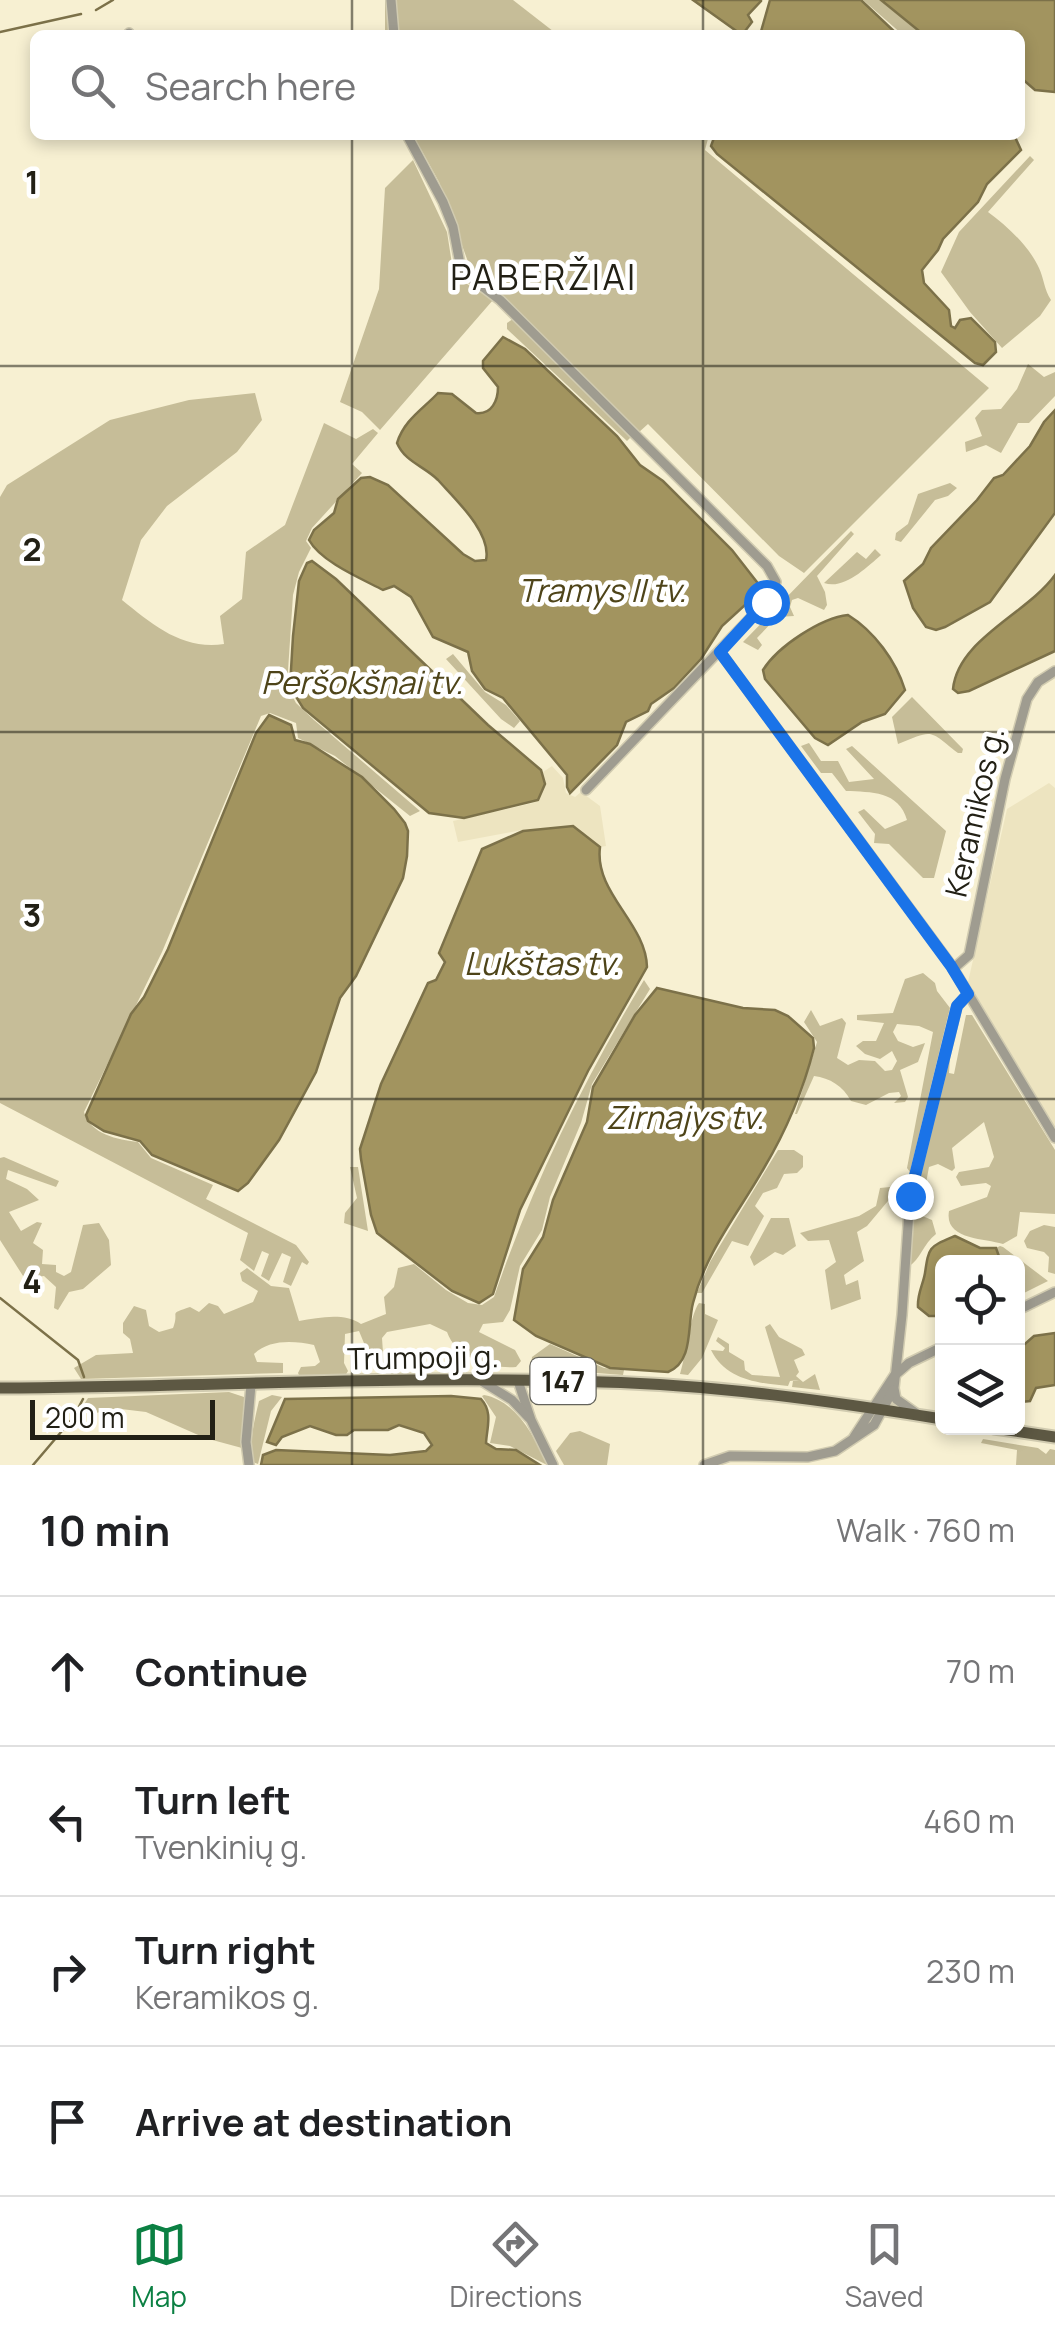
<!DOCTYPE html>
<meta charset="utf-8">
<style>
body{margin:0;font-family:Manrope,sans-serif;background:#f6f6f6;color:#202124}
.controls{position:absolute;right:30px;bottom:30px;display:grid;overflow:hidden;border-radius:15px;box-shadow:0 5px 15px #0003}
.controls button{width:90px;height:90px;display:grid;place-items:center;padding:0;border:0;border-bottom:2px solid #e0e0e0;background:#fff;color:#202124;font:50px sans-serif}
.scale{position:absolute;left:30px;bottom:25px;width:185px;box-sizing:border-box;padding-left:10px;border:5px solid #222015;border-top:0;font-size:28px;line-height:35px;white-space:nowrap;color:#222015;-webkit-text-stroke:8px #fff;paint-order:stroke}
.stop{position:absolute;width:30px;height:30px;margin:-22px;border:8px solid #1a73e8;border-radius:50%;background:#fff}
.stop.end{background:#1a73e8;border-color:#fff;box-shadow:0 2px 10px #0008}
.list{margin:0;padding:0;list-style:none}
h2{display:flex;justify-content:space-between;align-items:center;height:130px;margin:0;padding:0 40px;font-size:42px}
h2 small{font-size:32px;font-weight:400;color:#757577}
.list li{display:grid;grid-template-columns:65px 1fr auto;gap:30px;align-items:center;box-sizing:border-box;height:150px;padding:0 40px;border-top:2px solid #e0e0e0}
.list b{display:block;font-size:38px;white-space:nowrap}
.list p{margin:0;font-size:32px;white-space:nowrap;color:#757577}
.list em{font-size:32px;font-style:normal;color:#757577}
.icon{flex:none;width:55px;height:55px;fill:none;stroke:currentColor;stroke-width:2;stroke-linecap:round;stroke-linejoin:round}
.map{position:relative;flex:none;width:1055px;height:1465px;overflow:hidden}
.search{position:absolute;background:#fff;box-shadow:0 5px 15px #0003;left:30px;right:30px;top:30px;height:110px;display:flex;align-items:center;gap:25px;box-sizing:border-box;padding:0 35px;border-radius:15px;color:#757577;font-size:38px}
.sheet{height:730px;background:#fff}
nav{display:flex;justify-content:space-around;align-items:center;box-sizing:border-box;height:140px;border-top:2px solid #e0e0e0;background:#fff;font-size:28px;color:#757577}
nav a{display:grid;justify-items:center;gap:5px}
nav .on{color:#0b8043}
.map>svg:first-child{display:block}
.built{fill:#ede4c0}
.green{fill:#c6bd98}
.water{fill:#a2945f;stroke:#7c7149;stroke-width:2.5}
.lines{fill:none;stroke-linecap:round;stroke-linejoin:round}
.stream{stroke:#7c7149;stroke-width:2.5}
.minor-casing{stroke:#d1cbb0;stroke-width:12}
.major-casing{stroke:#d1cbb0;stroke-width:15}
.minor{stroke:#9f9c90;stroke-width:9}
.major{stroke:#5d5843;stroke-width:11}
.route{stroke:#1a73e8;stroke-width:12}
.grid{fill:none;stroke:#222015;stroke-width:2.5;stroke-opacity:0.55}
.labels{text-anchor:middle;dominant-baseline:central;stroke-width:9;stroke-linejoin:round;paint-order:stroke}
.shield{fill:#fff;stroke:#64635b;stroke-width:2.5}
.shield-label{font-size:28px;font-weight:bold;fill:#222015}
.street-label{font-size:30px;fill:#222015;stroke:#fff}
.water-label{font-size:32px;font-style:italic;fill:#4e4419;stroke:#fff}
.quarter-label{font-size:35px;letter-spacing:2.5px;fill:#222015;stroke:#fff}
.grid-label{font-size:32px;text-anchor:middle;font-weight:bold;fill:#222015;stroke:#fff;stroke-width:9;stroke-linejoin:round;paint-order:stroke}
</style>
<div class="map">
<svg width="1055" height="1465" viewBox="0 0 1055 1465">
<rect width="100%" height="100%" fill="#f7f0d2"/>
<g class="built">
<polygon points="552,766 563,778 566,793 575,797 581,792 600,806 606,846 600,847 573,826 522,830 458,842 453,821 533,803 538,800 545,784 543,772"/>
<polygon points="1049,783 1055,788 1055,1138 966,991 1007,809"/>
</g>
<g class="green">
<polygon points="385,0 513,0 558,35 385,35"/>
<polygon points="863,0 880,0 923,35 903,35"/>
<polygon points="413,135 686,135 691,138 693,135 709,135 705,150 989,388 804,573 779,556 648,424 638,433 502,295 471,270 439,182"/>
<path d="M1030 156 1034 160 988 212C1007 226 1029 246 1039 268 1044 279 1044 289 1051 300L1040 316 1002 348 970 312 941 272 959 232Z"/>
<polygon points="413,160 447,232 452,264 459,279 493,300 380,430 362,412 340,402 379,289 385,188"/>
<polygon points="513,319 632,436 627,441 507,329 507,323"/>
<polygon points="1028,364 1044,377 1055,372 1055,396 1029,423 1018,423 1001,453 986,445 966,452 965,442 982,436 975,418 982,410 1001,409 1017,389"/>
<path d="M255 393 262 420 237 452 167 506 141 540 122 600C153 625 182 650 224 644L220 616 242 599 246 552 285 525 324 423 356 439 373 429 378 433 352 464 362 473 312 528 306 541 311 548 299 572 293 595 287 686 296 703 314 720 420 811 410 816 335 756 298 738 296 723 270 713 261 716 162 952 84 1112C90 1134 118 1140 138 1142L151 1158 213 1185 206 1199 296 1245 309 1262 307 1265 302 1262 291 1286 283 1282 291 1257 282 1253 269 1281 261 1276 269 1254 262 1251 254 1271 240 1260 248 1233 0 1103V497L7 485 110 420 189 400Z"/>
<polygon points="950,483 957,488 948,496 935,500 901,542 895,540 896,533 908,524 918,494"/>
<polygon points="851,531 854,534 817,576 825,592 827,605 824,610 798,598 792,600 790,607 794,616 777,617 757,638 762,645 758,650 743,642"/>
<path d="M875 549 881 555C866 568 844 590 824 583L857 552 866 559Z"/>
<polygon points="453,654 485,692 506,705 520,721 514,728 501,719 446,659"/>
<path d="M912 697 963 749 962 753H958C928 730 935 729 898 744L892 717Z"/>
<path d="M809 743 821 761H838L849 782 874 779 846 749 852 746 946 831 934 878H923L889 844 874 843 875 834 858 812 864 809 885 829 907 820C899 791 871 792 846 791L832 773H821L801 746Z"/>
<path d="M923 973 935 983 937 991 950 1008 910 1172 907 1168 933 1032 919 1026 897 1024 893 1032 898 1041 913 1047 925 1043 918 1062 900 1070 908 1097 905 1102 894 1103 901 1096 899 1092 889 1093 866 1105 851 1101C843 1086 830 1078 814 1076L797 1114H795L817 1042 804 1022 811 1010 820 1026 842 1018 846 1023 837 1058 848 1065 859 1060 875 1061 885 1071 892 1070 897 1061 892 1051 880 1059 865 1054 856 1046 863 1041H876L884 1023 857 1020V1015L893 1013 905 979Z"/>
<path d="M644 980 650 989 592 1084 581 1123 550 1197 542 1230 520 1266 510 1310 503 1322 483 1324 479 1332 515 1350 521 1361 516 1367C491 1369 456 1358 447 1332L430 1324 387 1332 382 1338 384 1367 381 1368 366 1348 359 1331 345 1334 344 1363 348 1371 345 1376 300 1377 298 1373 301 1367 315 1366 320 1362 314 1345C294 1341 270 1339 254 1354L257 1362 283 1363V1373L81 1379 74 1368 96 1355 133 1353 130 1339 123 1333V1323L134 1306 146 1310 149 1326 159 1332 173 1328C180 1310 167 1315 190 1307L199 1312 209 1303 218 1306 224 1314 253 1302 258 1291 242 1281 240 1273 247 1268 271 1286 289 1288 299 1321C319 1318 343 1312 361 1324L386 1314 384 1297 394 1287 398 1268 414 1264 446 1290 468 1303 482 1305 494 1297C533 1184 582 1083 644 980Z"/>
<path d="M966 1015H972L1055 1150V1214L1020 1212 1017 1236 1003 1244C984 1238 944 1240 949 1211L987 1197 991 1186 986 1183 961 1186 956 1177 959 1172 989 1167 994 1157 984 1122 952 1148 955 1168 952 1171 938 1164 929 1167 920 1215 932 1220 936 1234C923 1244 921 1259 908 1267 911 1190 933 1116 951 1041L949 1073 954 1074Z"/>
<polygon points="778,1150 794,1150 803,1156 803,1167 797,1173 784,1174 777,1188 763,1193 755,1206 764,1216 748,1246 732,1241 702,1293 697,1293 710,1262"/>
<polygon points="4,1157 59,1181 56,1187 8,1170 6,1179 27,1189 39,1200 9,1212 21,1231 37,1222 42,1223 33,1243 43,1250 42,1264 56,1265 56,1272 64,1276 71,1272 83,1225 99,1223 109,1240 111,1265 83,1289 69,1292 58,1310 54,1308 56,1287 44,1276 25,1279 0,1240 0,1158"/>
<polygon points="350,1167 358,1167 368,1231 344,1223 345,1213 357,1198"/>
<polygon points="890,1187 893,1195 867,1226 857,1232 864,1261 844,1275 846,1285 858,1280 861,1299 831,1310 825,1270 836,1262 829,1240 808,1241 800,1233 859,1216 876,1206 880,1188"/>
<polygon points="771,1218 789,1218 796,1246 783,1255 775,1252 754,1266 750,1257"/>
<polygon points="1044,1225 1055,1227 1055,1274 1048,1272 1049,1257 1044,1252 1027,1248 1024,1241 1030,1231"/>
<polygon points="1000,1246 1003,1247 1048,1281 1018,1296 1018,1262 1001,1262 996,1248"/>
<path d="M699 1303 705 1304V1314L718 1320 702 1358 688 1375 680 1374C686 1355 690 1315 699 1303Z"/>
<path d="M770 1324 779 1337 802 1349 805 1355 794 1360 799 1372 796 1376 803 1382 815 1374 820 1390 792 1387 793 1381 799 1380 790 1381 788 1386C757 1383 726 1380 711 1350L723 1351 725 1348 716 1341 718 1337 729 1344V1352L744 1361 745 1370 752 1375 780 1377 765 1327Z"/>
<polygon points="550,1344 604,1368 624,1370 623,1375 531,1368 532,1357"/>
<polygon points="229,1392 247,1398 242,1448 205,1438 146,1412 121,1409 95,1413 83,1406 88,1398"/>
<path d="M272 1395 282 1397 271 1411 258 1464 253 1462C249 1441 254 1422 259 1401Z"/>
<path d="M484 1395C517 1401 535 1438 547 1465L510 1446 490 1443 496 1417 482 1396Z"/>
<polygon points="580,1431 610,1444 607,1465 564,1465 556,1451 570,1433"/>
<polygon points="983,1439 1038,1448 1046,1454 1050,1449 1055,1450 1055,1465 1016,1465 1017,1450 981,1443"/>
</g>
<g class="water">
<polygon points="693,0 761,0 761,1 748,15 752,22 742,35"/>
<polygon points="770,0 861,0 898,35 760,35"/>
<polygon points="881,0 1055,0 1055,92 1035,90 1020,77 1020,35 924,35"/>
<polygon points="715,135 1014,135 1021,150 987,184 978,202 943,239 938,250 922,270 924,283 949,310 951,326 955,328 960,320 971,318 995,342 996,352 983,365 975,363 717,154 711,146"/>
<path d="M503 337 525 349 617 436 640 465 663 481 732 550 760 586 757 594 722 626 701 659 674 688 651 704 648 711 626 722 617 745 570 793 567 787V775L503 698 485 689 472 671 468 652 433 637 411 597 394 586 383 590C362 579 321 562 309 540L314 530 334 513 338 499 361 478 370 477 388 485 463 554 475 561 486 560C492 533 455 499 438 480 424 466 405 462 397 443 404 420 423 409 438 393L452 394 476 413C492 415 498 400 498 387L483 368V361Z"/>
<polygon points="1055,410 1055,513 990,602 945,627 936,630 926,627 913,608 904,581 923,564 931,548 977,500 994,478 1003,475 1030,446 1044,422"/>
<polygon points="312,561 336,579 488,725 541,770 545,784 538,800 464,818 429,813 303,708 290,687 293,636 299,581 307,563"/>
<path d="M1055 575V651L969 691 958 693 953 689C958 639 1027 614 1055 575Z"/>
<path d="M848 615C874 631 896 661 905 690L885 714 862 722 828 745 815 738 765 679 763 670C778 646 821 618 848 615Z"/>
<polygon points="269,715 291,725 295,740 310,744 362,777 394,809 405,823 408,831 407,856 403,878 356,976 340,998 316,1072 279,1140 248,1183 238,1191 152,1155 140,1141 104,1131 88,1121 86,1115 131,1014 144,997 168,949 256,733"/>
<path d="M573 826 600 847C594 893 646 923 647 967L588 1071 520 1210 493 1294 479 1303 452 1291 377 1233 371 1215 361 1159 360 1149 381 1084 428 983 436 980 445 962 439 953 482 849 523 831Z"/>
<path d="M657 988 743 1008 775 1010 788 1016 813 1038 814 1048C803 1091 786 1131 764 1168 738 1214 706 1251 693 1303 687 1325 694 1362 668 1372L610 1368 536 1336 514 1320 523 1269 543 1237 553 1200 587 1122 593 1087 635 1015Z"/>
<path d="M955 1236 980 1248H996L1001 1262H942V1316H929L918 1307C917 1294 923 1285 925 1273 929 1246 929 1247 955 1236Z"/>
<polygon points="1055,1333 1055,1385 1036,1388 1030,1401 1021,1402 1018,1399 1018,1350 1034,1336"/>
<path d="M451 1396 481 1399C493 1412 487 1427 486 1443L496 1449 516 1450 540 1465H261L263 1455 276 1450 390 1455 426 1451 432 1445 424 1433 399 1425 388 1430H354L347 1435H336L310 1426 282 1437 276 1445 267 1442 285 1399Z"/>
</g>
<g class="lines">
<g class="stream">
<polyline points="96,10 113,0"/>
<polyline points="0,32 81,14"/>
<polyline points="0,1298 78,1360 84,1377"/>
<polyline points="33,1465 73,1418 83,1399"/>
</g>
<defs>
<g id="minor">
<polyline points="391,0 394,35"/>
<polyline points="129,33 130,35"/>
<polyline points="407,135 443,202 453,227 460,264 466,274 500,300 767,566 776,582 766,602 586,790"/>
<polyline points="720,652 951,965 1055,1138"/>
<polyline points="953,969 969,955 1005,779 1027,699 1038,682 1055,671"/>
<polyline points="1018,1310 1055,1292"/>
<polyline points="518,1381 531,1420 553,1465"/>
<polyline points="483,1382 512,1400 529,1418"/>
<polyline points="917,1414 896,1399 894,1388 902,1315 910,1196 957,1006 969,994"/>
<polyline points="854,1437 894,1376 909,1363 942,1347"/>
<polyline points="249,1465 246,1442 251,1385"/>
<polyline points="704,1465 730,1456 808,1457 835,1451 874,1425 893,1390"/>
</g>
<g id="major">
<path d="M0 1388C200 1387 402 1375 602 1382 717 1385 829 1401 942 1419"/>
<polyline points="994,1428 1055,1437"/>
</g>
</defs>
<use href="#minor" class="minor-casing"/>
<use href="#major" class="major-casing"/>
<use href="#minor" class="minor"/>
<use href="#major" class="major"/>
</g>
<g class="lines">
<polyline class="route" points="766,602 720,652 951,966 968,994 957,1006 910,1196"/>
</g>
<path class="grid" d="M352 0V35M703 0V35M352 135V1465M703 135V1465M0 366H1055M0 732H1055M0 1099H1055"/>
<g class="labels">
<rect class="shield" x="530.5" y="1358" width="65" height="46" rx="8"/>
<g class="shield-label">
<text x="563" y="1381">147</text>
</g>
<g class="street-label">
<text transform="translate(974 812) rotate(-77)">Keramikos g.</text>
<text transform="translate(423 1357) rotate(-1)">Trumpoji g.</text>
</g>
<g class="water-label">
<text x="602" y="590">Tramys II tv.</text>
<text x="362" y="682">Peršokšnai tv.</text>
<text x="542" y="963">Lukštas tv.</text>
<text x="685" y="1117">Zirnajys tv.</text>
</g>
<g class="quarter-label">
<text x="544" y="277">PABERŽIAI</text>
</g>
</g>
<g class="grid-label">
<text x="32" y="194">1</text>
<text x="32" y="561">2</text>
<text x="32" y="927">3</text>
<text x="32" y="1293">4</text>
</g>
</svg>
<div class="controls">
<button><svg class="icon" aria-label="locate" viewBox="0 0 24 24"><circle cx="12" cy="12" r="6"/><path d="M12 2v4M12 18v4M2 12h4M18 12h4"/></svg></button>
<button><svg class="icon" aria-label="layers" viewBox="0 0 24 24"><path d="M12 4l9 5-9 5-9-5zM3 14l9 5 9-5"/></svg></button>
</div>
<div class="scale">200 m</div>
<div class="stop" style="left:766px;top:602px"></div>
<div class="stop end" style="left:910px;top:1196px"></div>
<div class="search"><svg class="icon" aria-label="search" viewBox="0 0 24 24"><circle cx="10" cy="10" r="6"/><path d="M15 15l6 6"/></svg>Search here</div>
</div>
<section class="sheet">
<h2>10 min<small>Walk · 760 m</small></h2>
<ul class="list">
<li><svg class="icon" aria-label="ahead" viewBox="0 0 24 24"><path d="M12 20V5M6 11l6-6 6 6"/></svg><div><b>Continue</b></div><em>70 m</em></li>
<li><svg class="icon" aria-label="left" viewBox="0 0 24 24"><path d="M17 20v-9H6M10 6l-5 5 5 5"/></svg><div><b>Turn left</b><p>Tvenkinių g.</p></div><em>460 m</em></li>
<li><svg class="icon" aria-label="right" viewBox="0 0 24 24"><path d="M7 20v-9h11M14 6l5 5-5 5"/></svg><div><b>Turn right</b><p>Keramikos g.</p></div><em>230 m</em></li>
<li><svg class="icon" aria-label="arrive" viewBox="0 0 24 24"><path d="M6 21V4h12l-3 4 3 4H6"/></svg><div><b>Arrive at destination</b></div></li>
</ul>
</section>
<nav>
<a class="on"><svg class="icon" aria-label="map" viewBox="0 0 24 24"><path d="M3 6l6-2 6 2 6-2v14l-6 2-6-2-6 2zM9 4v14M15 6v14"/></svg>Map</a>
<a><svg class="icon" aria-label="directions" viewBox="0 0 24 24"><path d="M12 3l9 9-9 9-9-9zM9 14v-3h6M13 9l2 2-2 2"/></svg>Directions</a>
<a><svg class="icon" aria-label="saved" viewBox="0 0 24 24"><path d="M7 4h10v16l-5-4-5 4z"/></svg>Saved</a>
</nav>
